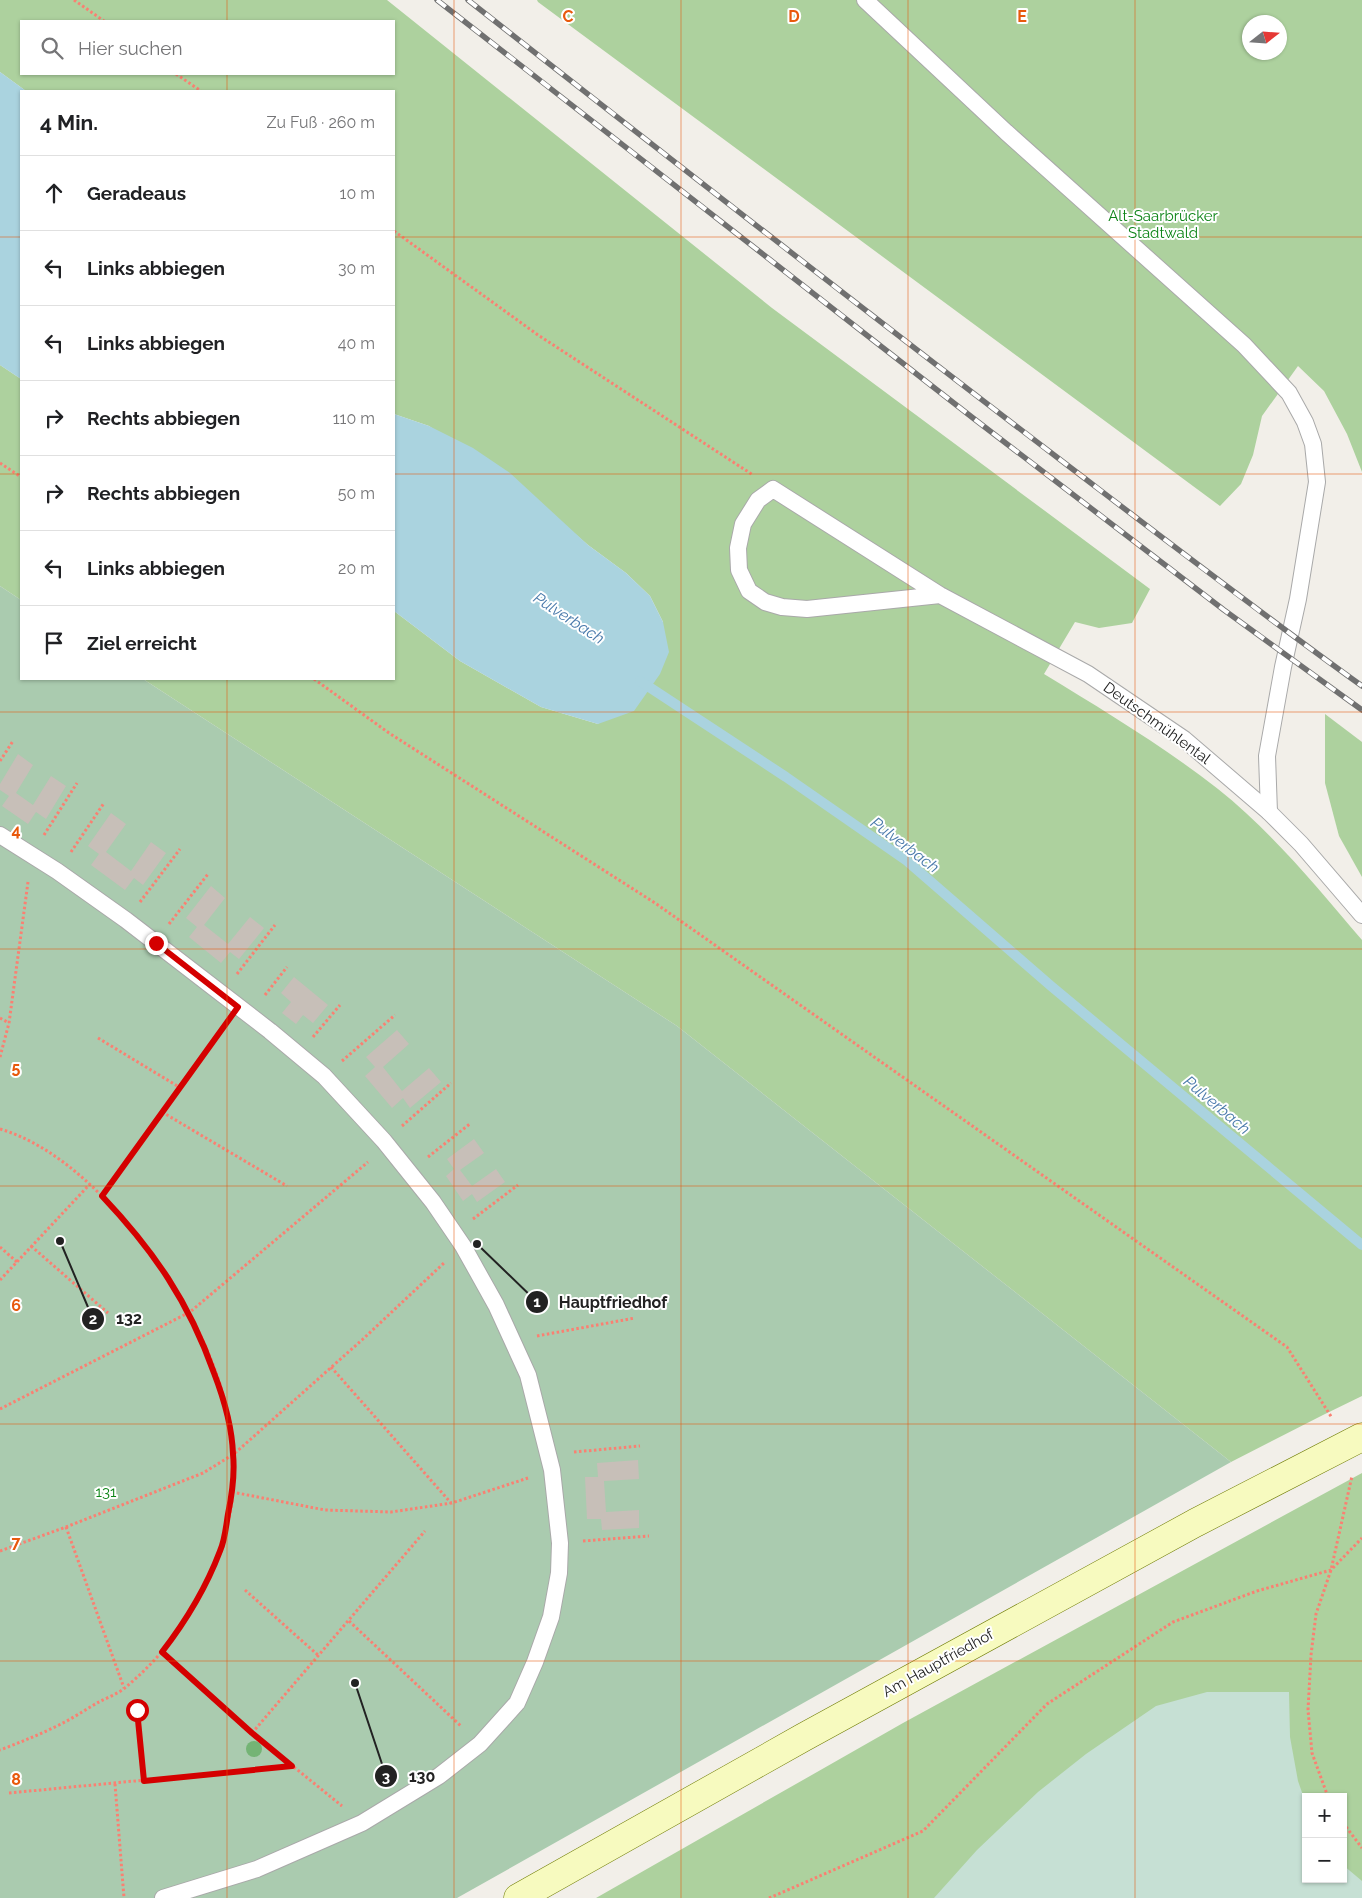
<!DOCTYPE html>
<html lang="de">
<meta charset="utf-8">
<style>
body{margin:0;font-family:Raleway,sans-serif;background:#f2f2f2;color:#202124}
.controls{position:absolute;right:15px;bottom:15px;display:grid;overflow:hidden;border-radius:0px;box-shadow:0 1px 4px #0004}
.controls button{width:45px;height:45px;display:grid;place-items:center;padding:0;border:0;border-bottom:1px solid #e0e0e0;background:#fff;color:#202124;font:25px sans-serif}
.compass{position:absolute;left:1242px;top:15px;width:45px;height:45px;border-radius:50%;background:#fff;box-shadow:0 1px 4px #0004;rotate:73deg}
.stop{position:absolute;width:15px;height:15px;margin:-11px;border:4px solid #d40000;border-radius:50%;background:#fff}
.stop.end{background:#d40000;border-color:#fff;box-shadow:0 1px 5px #0008}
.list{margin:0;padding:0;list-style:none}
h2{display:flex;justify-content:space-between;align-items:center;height:65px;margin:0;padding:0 20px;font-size:21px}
h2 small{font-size:16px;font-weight:400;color:#757577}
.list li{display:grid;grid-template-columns:32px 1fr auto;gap:15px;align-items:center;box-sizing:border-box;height:75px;padding:0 20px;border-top:1px solid #e0e0e0}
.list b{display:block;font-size:19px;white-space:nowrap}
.list em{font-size:16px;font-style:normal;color:#757577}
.icon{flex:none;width:28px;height:28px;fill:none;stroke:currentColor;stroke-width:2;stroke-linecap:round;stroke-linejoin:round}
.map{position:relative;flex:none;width:1362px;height:1898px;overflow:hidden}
.search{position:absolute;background:#fff;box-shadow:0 1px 4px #0004;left:20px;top:20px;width:375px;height:55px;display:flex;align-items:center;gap:12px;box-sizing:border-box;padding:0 18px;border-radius:0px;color:#757577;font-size:19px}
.panel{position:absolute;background:#fff;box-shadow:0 1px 4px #0004;left:20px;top:90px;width:375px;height:590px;border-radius:0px}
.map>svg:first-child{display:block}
.forest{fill:#add19e;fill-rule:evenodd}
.wetland{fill:#c6e0d4}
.cemetery{fill:#aacbaf}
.water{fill:#aad3df}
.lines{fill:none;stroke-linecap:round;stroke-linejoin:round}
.stream{stroke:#aad3df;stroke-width:10}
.building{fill:#c7bfb8}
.service-casing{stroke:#a9a9a9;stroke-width:18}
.secondary-casing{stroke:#707d05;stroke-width:29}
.path{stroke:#fa8072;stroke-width:3;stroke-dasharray:2.5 2.5;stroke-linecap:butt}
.service{stroke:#fff;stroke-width:16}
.secondary{stroke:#f7fabf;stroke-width:28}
.rail-casing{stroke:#707070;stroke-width:5.5}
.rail{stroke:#fff;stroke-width:4;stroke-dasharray:11;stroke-linecap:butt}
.tree{fill:#74b475}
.route{stroke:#d40000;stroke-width:6}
.grid{fill:none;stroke:#e8590c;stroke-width:1;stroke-opacity:0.55}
.labels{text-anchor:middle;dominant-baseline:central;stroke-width:4;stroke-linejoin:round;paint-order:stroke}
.park-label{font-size:15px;fill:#0c8416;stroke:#fff}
.street-label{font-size:15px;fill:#222;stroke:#fff}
.water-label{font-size:16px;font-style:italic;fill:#4a7aab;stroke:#fff}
.grid-label{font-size:16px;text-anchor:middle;font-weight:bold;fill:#e8590c;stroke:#fff;stroke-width:4;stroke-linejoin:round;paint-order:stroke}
.leader{fill:none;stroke:#222;stroke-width:2}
.callout-dot{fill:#222;stroke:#fff;stroke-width:2}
.mark-label{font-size:15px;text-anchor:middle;font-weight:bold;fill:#fff}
.callout-label{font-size:16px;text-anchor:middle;font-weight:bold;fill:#222;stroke:#fff;stroke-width:4;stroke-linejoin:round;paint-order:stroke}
</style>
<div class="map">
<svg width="1362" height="1898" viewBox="0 0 1362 1898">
<rect width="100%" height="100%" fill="#f2efe9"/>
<g class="forest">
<path d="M0 0H387L772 308 1150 589 1132 623 1099 628 1075 622 1044 674C1103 710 1163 746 1218 789 1272 832 1317 887 1362 940V1396L1323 1415 1231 1462 677 1026 143 679H394V611L460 661 541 707 598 724 663 622 650 596 626 573 588 545 551 513 429 426 394 414V91H26L0 72ZM21 21H394V74H21Z"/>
<path d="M537 0H1362V472L1347 434 1324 391 1298 366 1262 416 1253 455 1241 484 1220 506 538 2ZM1250 22H1280V52H1250Z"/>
<polygon points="0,365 21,379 21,600 0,586"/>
<polygon points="1325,714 1362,742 1362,877 1339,836 1325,783"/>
<path d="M1362 1473V1898H596L903 1723ZM1306 1797H1343V1879H1306Z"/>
</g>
<polygon class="wetland" points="1207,1692 1289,1692 1290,1737 1298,1781 1306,1804 1306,1879 1343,1879 1343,1865 1362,1881 1362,1898 934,1898 977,1850 1038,1792 1086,1754 1156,1706"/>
<polygon class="cemetery" points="0,586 21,600 21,679 143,679 677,1026 1231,1462 457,1898 0,1898"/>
<g class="water">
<polygon points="0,72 26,91 21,91 21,379 0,365"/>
<polygon points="394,414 429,426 473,448 510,473 588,545 626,573 650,596 663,622 669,652 660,674 634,711 598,724 541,707 460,661 394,611"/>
</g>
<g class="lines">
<polyline class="stream" points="640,681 786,777 907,861 1051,986 1362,1245"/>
</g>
<g class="building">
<polygon points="18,754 33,765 16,793 33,805 51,776 66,786 46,819 36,812 28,824 2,806 9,796 0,790 0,784"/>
<polygon points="111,813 126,824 106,852 131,871 151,842 166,853 143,885 134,878 125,890 91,865 99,854 88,846"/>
<polygon points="211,886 225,898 204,925 228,944 250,917 264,928 239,959 230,952 221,963 189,937 197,927 186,918"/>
<polygon points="294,977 328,1005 313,1023 303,1015 296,1024 282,1013 291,1002 281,993"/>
<polygon points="397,1030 409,1044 383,1067 402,1091 429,1068 441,1082 410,1108 403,1098 392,1108 365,1076 375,1067 366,1057"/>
<polygon points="474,1139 484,1153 460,1170 472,1186 496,1169 505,1182 477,1202 472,1194 463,1201 446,1176 454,1169 447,1159"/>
<polygon points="638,1460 639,1479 604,1481 606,1512 639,1510 639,1528 602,1530 601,1519 587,1519 585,1477 598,1477 597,1463"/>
</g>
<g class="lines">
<defs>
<g id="service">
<polyline points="865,0 1006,132 1244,345 1289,393 1305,422 1313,444 1317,482 1298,599 1283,667 1267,756 1269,812"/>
<polyline points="940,595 807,609 782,607 765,602 749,591 739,570 738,548 743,524 758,500 773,489 940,595 1088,674 1184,739 1269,812 1301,844 1362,915"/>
<polyline points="0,835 57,871 126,920 270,1031 324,1076 384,1141 433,1202 463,1246 496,1305 528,1375 552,1470 560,1543 559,1573 551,1617 535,1662 517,1703 480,1744 439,1776 362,1823 257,1869 163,1898"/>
</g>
<polyline id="secondary" points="518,1898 804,1737 1195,1523 1362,1437"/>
</defs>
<use href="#service" class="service-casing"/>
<use href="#secondary" class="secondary-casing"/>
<g class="path">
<polyline points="74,0 104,21"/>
<polyline points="176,74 201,91"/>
<polyline points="394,231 538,335 753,475"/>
<polyline points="0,463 21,477"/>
<polyline points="314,679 389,733 655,903 1287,1347 1332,1418"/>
<polyline points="0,761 13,741"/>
<polyline points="44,835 77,783"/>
<polyline points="71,852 104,803"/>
<polyline points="140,902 180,849"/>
<polyline points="169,924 208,874"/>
<polyline points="237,974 275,925"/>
<polyline points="265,995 287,967"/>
<polyline points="0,1018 9,1023"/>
<polyline points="313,1037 340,1005"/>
<polyline points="98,1038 179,1087"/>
<polyline points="0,1057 9,1023 28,882"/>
<polyline points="342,1061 395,1015"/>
<polyline points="162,1112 287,1186"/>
<polyline points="402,1126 451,1083"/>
<path d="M0 1129C61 1147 114 1204 151 1254 192 1308 230 1385 234 1454 239 1543 193 1631 126 1687 118 1694 106 1698 97 1703 85 1710 73 1718 61 1724 41 1734 21 1742 0 1750"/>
<polyline points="428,1157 471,1123"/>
<polyline points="101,1196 224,1025"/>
<polyline points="473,1219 518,1185"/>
<polyline points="31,1246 108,1313"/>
<polyline points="0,1247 17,1262"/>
<polyline points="0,1280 90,1184"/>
<polyline points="537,1336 635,1318"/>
<polyline points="331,1367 451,1503"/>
<polyline points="0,1409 190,1312 368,1162"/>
<polyline points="574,1452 640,1446"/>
<polyline points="232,1492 325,1510 391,1512 452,1503 528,1478"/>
<polyline points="66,1527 124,1688"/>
<polyline points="583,1541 649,1536"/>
<polyline points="0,1551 66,1527 203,1473 234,1454 363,1339 444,1263"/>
<polyline points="245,1590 319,1656"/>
<polyline points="349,1621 462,1727"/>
<polyline points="162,1652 252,1733 342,1806"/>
<polyline points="137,1710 144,1781"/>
<polyline points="252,1733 425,1531"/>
<polyline points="115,1784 124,1898"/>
<polyline points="9,1793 292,1766"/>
<polyline points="1328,1797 1312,1753 1308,1710 1311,1655 1316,1614 1331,1570 1352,1476"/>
<polyline points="1343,1823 1362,1848"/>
<polyline points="769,1898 923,1831 1047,1704 1173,1622 1257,1591 1331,1570 1362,1538"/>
</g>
<use href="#service" class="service"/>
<use href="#secondary" class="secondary"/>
<defs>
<g id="rail">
<polyline points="437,0 973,418 1224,610 1362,710"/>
<path d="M468 0C664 154 860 307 1058 458 1159 535 1259 612 1362 686"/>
</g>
</defs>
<use href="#rail" class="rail-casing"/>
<use href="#rail" class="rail"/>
</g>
<circle class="tree" cx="254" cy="1749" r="8"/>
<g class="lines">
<path class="route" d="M137 1710 144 1781 292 1766 252 1733 162 1652C186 1621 206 1588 220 1551 225 1540 226 1526 228 1514 232 1495 235 1474 233 1454 232 1426 224 1399 214 1373 189 1302 154 1251 102 1196L238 1007 156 943"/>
</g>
<path class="grid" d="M227 0V21M454 0V1898M681 0V1898M908 0V1898M1135 0V1898M227 74V91M0 237H21M394 237H1362M0 474H21M394 474H1362M227 679V1898M0 712H1362M0 949H1362M0 1186H1362M0 1424H1362M0 1661H1362"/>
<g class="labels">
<g class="park-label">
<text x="1163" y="216">Alt-Saarbrücker<tspan x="1163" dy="17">Stadtwald</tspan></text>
<text x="106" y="1492">131</text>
</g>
<g class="street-label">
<text transform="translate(1157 723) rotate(36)">Deutschmühlental</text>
<text transform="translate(938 1663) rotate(-29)">Am Hauptfriedhof</text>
</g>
<g class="water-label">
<text transform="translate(569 618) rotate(33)">Pulverbach</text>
<text transform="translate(905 845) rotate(37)">Pulverbach</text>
<text transform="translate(1217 1105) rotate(40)">Pulverbach</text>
</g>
</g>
<g class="grid-label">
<text x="568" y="22">C</text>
<text x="794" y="22">D</text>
<text x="1022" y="22">E</text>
<text x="16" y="836">4</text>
<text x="16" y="1073">5</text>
<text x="16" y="1311">6</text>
<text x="16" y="1548">7</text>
<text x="16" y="1785">8</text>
</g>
<path class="leader" d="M477 1244L537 1302M60 1241L93 1319M355 1683L386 1776"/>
<g class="callout-dot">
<circle cx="477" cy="1244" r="5"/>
<circle cx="60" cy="1241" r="5"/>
<circle cx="355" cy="1683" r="5"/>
<circle cx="537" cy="1302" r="12"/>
<circle cx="93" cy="1319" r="12"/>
<circle cx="386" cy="1776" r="12"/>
</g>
<g class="mark-label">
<text x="537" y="1307">1</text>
<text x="93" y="1324">2</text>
<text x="386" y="1782">3</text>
</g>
<g class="callout-label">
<text x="613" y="1308">Hauptfriedhof</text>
<text x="129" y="1324">132</text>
<text x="422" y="1782">130</text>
</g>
</svg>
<div class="controls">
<button>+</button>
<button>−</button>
</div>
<svg class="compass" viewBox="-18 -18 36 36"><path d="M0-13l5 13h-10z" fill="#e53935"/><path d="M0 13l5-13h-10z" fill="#757577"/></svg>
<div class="stop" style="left:137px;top:1710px"></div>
<div class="stop end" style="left:156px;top:943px"></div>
<div class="search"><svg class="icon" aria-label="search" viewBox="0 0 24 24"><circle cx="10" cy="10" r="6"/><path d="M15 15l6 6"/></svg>Hier suchen</div>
<section class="panel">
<h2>4 Min.<small>Zu Fuß · 260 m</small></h2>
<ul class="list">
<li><svg class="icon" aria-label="ahead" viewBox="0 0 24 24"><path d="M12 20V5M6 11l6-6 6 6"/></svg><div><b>Geradeaus</b></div><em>10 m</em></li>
<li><svg class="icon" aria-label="left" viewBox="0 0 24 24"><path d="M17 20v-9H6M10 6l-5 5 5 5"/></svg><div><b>Links abbiegen</b></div><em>30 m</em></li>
<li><svg class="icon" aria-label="left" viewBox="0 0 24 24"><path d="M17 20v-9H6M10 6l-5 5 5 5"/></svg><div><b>Links abbiegen</b></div><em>40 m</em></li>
<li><svg class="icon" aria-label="right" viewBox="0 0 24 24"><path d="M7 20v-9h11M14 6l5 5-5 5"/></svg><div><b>Rechts abbiegen</b></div><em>110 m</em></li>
<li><svg class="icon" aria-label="right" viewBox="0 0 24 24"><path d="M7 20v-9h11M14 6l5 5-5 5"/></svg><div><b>Rechts abbiegen</b></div><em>50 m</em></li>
<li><svg class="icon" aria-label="left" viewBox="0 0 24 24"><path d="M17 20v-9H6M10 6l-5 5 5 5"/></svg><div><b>Links abbiegen</b></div><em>20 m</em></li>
<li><svg class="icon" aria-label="arrive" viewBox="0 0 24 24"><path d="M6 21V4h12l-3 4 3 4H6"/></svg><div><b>Ziel erreicht</b></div></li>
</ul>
</section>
</div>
